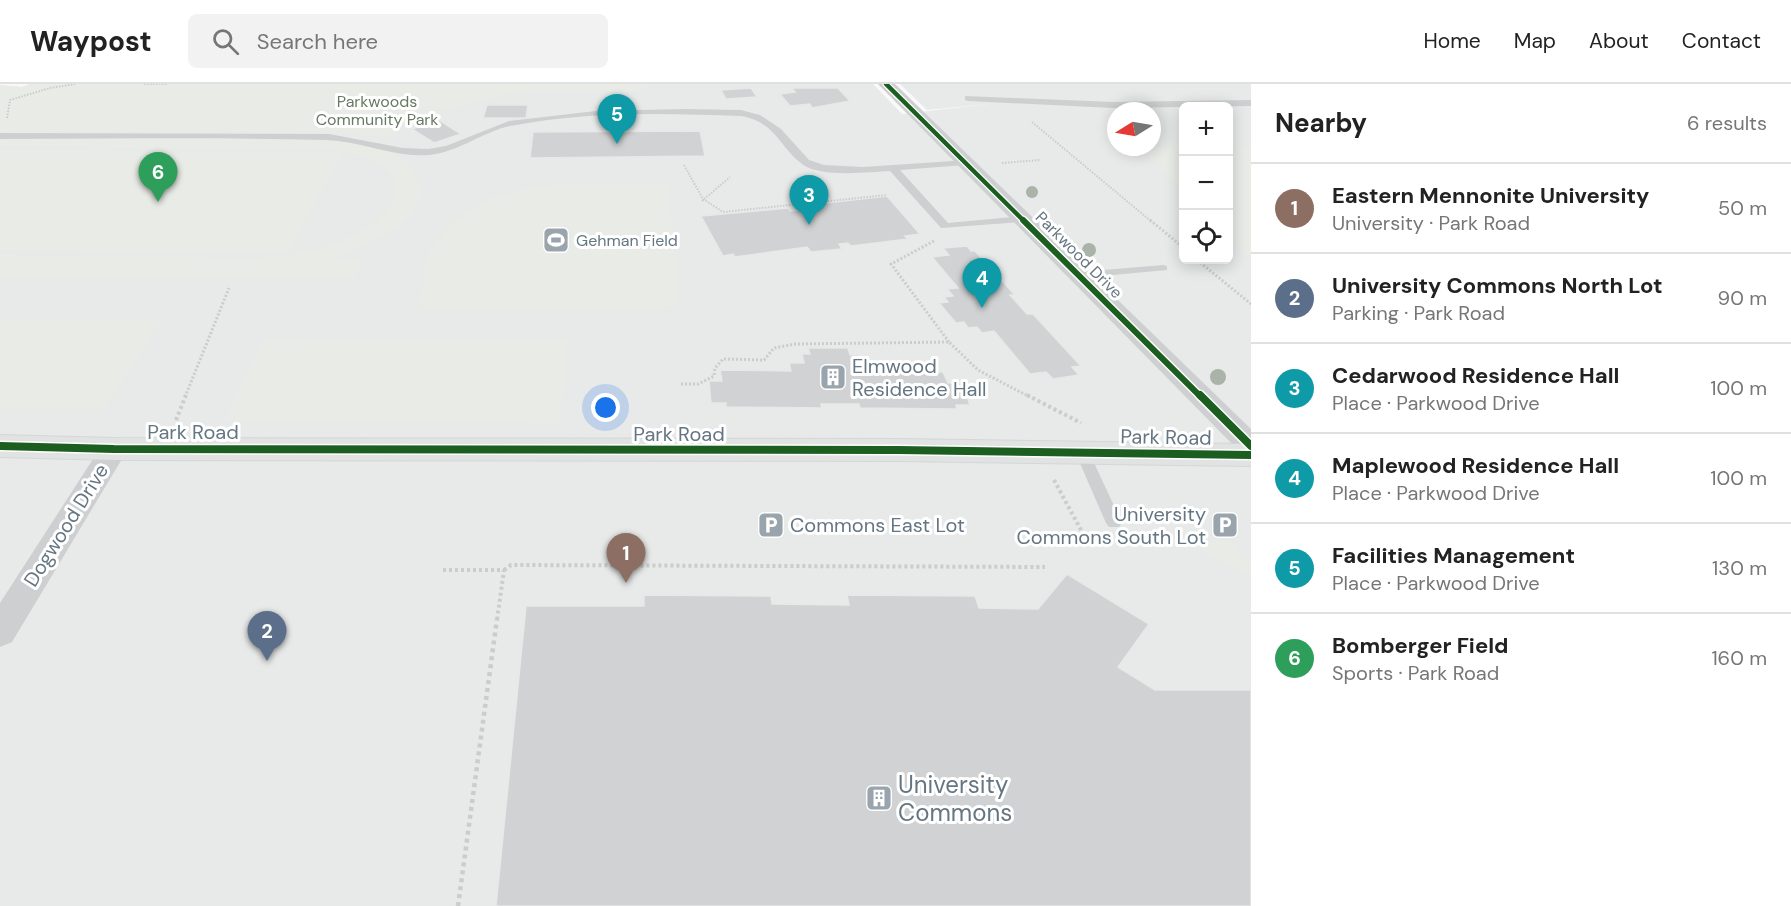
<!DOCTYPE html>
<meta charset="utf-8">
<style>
body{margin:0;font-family:"DM Sans",sans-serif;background:#f2f2f2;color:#222}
.controls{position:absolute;right:18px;top:18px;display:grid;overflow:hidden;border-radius:9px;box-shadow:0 3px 15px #0003}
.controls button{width:54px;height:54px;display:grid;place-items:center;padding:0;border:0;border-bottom:2px solid #e0e0e0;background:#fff;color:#222;font:30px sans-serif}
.compass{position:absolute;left:1107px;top:18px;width:54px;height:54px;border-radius:50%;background:#fff;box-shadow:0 3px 15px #0003;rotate:259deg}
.you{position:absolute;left:606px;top:324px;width:21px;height:21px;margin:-15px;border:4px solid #fff;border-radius:50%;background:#1a73e8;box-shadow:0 0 0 9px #1a73e833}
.badge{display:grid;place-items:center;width:39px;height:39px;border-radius:50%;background:#585c60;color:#fff;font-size:20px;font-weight:700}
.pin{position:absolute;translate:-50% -50px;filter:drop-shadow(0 2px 3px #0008)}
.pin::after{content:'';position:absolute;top:32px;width:21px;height:18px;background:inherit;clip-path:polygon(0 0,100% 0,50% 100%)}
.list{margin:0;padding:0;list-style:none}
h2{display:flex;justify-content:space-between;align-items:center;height:78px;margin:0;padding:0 24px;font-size:26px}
h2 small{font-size:20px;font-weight:400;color:#767676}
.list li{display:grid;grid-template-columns:39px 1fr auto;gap:18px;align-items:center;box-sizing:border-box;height:90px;padding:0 24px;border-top:2px solid #e0e0e0}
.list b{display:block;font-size:22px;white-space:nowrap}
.list p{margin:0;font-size:20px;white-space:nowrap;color:#767676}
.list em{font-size:20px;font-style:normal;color:#767676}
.icon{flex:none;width:33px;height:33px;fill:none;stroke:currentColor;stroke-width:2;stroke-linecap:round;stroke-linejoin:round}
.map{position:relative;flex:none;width:1251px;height:822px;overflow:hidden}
header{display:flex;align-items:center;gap:36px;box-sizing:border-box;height:84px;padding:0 30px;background:#fff;border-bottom:2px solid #e0e0e0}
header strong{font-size:28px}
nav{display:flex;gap:33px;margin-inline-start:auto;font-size:21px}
.search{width:420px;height:54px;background:#f2f2f2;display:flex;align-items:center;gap:15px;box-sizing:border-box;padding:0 21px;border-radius:9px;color:#767676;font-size:22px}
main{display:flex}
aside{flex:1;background:#fff}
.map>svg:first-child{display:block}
.built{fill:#e8e9e9;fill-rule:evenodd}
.green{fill:#e8ebe6}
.building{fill:#d0d2d3;stroke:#e8e8e8;stroke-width:1.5}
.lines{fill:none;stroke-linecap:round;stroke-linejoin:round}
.secondary-casing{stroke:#d5d6d7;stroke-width:2}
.path-far3{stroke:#cbcccd;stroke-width:2;stroke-dasharray:1.5 1.5;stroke-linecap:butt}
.path-far2{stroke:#cbcccd;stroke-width:3;stroke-dasharray:2 2;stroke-linecap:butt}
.path-far1{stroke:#cbcccd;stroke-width:4;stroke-dasharray:3 3;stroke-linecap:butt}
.path{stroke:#cbcccd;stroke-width:4.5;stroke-dasharray:4 4;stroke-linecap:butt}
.lane{fill:#cecfd0;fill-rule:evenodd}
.street{fill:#cecfd0;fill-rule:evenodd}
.secondary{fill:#e1e2e2;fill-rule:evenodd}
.cycleway-far2-casing{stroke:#fff;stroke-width:7}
.cycleway-far1-casing{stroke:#fff;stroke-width:9}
.cycleway-casing{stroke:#fff;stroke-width:11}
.cycleway-far2{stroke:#1b5e20;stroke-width:4.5}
.cycleway-far1{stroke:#1b5e20;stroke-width:6}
.cycleway{stroke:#1b5e20;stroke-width:8}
.tree{fill:#a9b3a7}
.labels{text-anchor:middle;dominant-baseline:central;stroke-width:6;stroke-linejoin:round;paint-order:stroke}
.far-park-label{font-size:16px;fill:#687a64;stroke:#fff}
.far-poi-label{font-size:16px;fill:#657683;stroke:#fff;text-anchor:start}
.far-street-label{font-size:16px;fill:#657683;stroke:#fff}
.poi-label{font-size:20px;fill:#657683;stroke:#fff;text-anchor:start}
.street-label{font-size:20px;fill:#657683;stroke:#fff}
.near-poi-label{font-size:24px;fill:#657683;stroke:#fff;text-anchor:start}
</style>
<header>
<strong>Waypost</strong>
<div class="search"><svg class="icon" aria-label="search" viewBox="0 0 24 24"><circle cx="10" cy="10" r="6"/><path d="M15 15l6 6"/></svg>Search here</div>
<nav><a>Home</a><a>Map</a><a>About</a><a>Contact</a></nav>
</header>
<main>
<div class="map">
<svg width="1251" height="822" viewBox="0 0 1251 822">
<rect width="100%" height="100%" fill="#f9f9f9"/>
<path class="built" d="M30 0H873L902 30 989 20 927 26 900 0H1251V822H0V1L22 3ZM1184 22H1228V176H1184ZM1116 27H1152V63H1116Z"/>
<g class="green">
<polygon points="30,0 645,0 644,8 511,9 407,37 388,54 336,48 0,47 0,1 22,3"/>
<path d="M31 53 349 57C365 61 383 63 397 72 407 78 414 85 418 96 433 135 362 165 335 174L363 175 354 194 0 191V171C59 172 119 172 178 173 228 173 279 178 327 162 402 139 433 79 332 66L0 63V55Z"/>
<polygon points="1183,62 1184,62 1183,108 1139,63"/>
<polygon points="1228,62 1251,62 1251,176 1229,153"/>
<polygon points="0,65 342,69 287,169 0,166"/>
<polygon points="554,100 668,101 679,218 661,226 419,224 426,172 450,140 493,112"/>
<polygon points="0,236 161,237 104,325 0,325"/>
<polygon points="265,254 567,256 560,339 225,337"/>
<polygon points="1230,456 1246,478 1251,478 1251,494 1193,461 1196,457"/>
</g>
<g class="building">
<polygon points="751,4 757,13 726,15 721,6"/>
<polygon points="792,4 838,4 850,17 812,24 810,20 790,22 780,10 795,8"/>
<polygon points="487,21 528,21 526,34 483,34"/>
<polygon points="439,36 461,50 434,59 412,45"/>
<polygon points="700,47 705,72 530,74 533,48"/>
<polygon points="887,112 920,150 905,152 908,155 851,162 848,159 839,160 842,165 811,168 807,163 735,173 733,170 723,172 701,132 788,124 790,127 802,126 800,122"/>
<polygon points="967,162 971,167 975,167 1015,211 1010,211 1027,230 1033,230 1081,282 1072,283 1079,291 1053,295 1046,288 1030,290 994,247 982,249 977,243 968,244 964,238 956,239 939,219 948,218 944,213 953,212 947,205 958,204 932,173 949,171 943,164"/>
<polygon points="808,264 848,264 850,271 858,271 860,279 875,279 877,288 943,288 948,299 962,299 970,321 956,321 957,325 860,324 859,320 821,320 822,324 726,323 726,319 711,319 709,297 722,297 720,286 791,287 789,279 804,279 802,270 810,270"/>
<polygon points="1067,490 1149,540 1118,583 1155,606 1251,606 1251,822 496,822 526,522 644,522 644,511 771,512 772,520 849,521 847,511 975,512 979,524 1038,525"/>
</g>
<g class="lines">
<defs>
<polygon id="secondary" points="0,351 114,354 898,355 1251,360 1251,382 898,377 114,376 0,373"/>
</defs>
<use href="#secondary" class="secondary-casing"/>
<g class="path-far3">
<polyline points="144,0 168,0"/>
<polyline points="7,34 10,16 50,4 76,0"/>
<polyline points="1032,38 1152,138"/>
<polyline points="1002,79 1040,76"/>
<polyline points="684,81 703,115 723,128 887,111"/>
<polyline points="702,117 730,93"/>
</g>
<g class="path-far2">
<polyline points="1150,136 1184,164"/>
<polyline points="934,157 891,180 949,258"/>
<polyline points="1197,176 1251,220"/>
<polyline points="681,300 698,300 714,292 715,284 723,275 764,276 774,264 795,260 949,258 978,286 1030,313"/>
<polyline points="185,313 229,204"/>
</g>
<g class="path-far1">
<polyline points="1027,311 1081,339"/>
<polyline points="176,336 186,311"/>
<polyline points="1054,396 1088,459"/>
<polyline points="443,486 504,486 497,536"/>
<polyline points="504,486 511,481 1045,483"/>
</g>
<polyline class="path" points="458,822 497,535"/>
<g class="lane">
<polygon points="965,12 1113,18 1251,16 1251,22 1113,24 968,17 965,16"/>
<path d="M683 25 741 26 760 31 781 45 809 76 824 81 863 83 968 76 970 78 965 81 900 86 948 139 1023 132 1028 135 1023 138 941 144 890 87C868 88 820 94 802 80 779 63 776 38 741 32 665 29 586 27 510 42 482 48 459 68 429 71 395 74 361 57 326 56 218 53 109 55 0 55V49L329 50 403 64 428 65 446 62 509 37 596 27Z"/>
<polygon points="1163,181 1167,182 1167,186 1080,194 1074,191 1080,188"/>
<polygon points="1082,363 1089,368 1122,439 1119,443 1109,443 1106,439 1075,368"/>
</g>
<g class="street">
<polygon points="878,0 895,0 1251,345 1251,372 1241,369"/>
<polygon points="114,355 124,358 128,365 12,558 0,563 0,519 104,358"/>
</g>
<use href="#secondary" class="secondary"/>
<defs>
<polyline id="cycleway-far2" points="886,0 1025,138"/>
<polyline id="cycleway-far1" points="1023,136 1201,313"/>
<g id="cycleway">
<polyline points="1200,311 1251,362"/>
<polyline points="0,362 114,365 898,366 1251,371"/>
</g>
</defs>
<use href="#cycleway-far2" class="cycleway-far2-casing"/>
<use href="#cycleway-far1" class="cycleway-far1-casing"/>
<use href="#cycleway" class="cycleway-casing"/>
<use href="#cycleway-far2" class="cycleway-far2"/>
<use href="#cycleway-far1" class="cycleway-far1"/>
<use href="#cycleway" class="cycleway"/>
</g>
<g class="tree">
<circle cx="1032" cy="108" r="6"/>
<circle cx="1089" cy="166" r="7"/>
<circle cx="1218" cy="293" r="8"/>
</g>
<defs>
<symbol id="stadium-square" viewBox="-11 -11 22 22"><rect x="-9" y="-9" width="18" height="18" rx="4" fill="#99a4ac" stroke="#fff"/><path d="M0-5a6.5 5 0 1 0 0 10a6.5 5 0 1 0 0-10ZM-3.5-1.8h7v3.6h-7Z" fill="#fff"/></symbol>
<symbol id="building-square" viewBox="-11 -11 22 22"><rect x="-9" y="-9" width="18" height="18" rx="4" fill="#99a4ac" stroke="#fff"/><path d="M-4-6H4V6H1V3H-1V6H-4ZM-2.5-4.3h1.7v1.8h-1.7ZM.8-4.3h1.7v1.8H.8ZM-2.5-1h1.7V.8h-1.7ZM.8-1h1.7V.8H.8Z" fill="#fff"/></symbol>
<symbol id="parking-square" viewBox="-11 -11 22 22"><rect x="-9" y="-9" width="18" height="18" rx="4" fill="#99a4ac" stroke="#fff"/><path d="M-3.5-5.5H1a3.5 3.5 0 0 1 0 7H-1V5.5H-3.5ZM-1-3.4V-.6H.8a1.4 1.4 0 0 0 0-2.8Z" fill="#fff"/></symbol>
</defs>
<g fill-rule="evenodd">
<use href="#stadium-square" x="541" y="141" width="30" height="30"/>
<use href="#building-square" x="818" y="278" width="30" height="30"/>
<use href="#parking-square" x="756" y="426" width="30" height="30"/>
<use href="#parking-square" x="1210" y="426" width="30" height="30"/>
<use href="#building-square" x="864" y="699" width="30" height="30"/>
</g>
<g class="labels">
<g class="far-park-label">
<text x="377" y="17">Parkwoods<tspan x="377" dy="18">Community Park</tspan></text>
</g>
<g class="far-poi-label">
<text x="576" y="156">Gehman Field</text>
</g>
<g class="far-street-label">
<text transform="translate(1079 171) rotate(45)">Parkwood Drive</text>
</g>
<g class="poi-label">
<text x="852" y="282">Elmwood<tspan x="852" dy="23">Residence Hall</tspan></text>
<text x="1206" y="430" text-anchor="end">University<tspan x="1206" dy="23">Commons South Lot</tspan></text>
<text x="790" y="441">Commons East Lot</text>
</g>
<g class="street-label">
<text x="193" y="348">Park Road</text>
<text x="679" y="350">Park Road</text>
<text transform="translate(1166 353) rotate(1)">Park Road</text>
<text transform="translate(66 441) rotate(-58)">Dogwood Drive</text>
</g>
<g class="near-poi-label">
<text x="898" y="700">University<tspan x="898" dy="28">Commons</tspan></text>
</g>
</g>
</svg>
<div class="controls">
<button>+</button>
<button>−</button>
<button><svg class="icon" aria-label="locate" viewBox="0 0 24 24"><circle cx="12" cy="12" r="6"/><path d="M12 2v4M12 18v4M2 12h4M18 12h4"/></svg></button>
</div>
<svg class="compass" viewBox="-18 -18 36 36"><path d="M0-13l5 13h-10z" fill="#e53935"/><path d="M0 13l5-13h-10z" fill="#767676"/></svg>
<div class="you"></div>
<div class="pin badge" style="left:626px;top:499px;background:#8d6e63">1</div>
<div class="pin badge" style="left:267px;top:577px;background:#5c6f8a">2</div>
<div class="pin badge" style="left:809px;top:141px;background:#0f9aa8">3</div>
<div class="pin badge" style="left:982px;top:224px;background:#0f9aa8">4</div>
<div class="pin badge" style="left:617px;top:60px;background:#0f9aa8">5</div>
<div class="pin badge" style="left:158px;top:118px;background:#2e9e5b">6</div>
</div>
<aside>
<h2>Nearby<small>6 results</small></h2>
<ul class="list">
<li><span class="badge" style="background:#8d6e63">1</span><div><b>Eastern Mennonite University</b><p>University · Park Road</p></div><em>50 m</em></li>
<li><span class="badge" style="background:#5c6f8a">2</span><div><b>University Commons North Lot</b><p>Parking · Park Road</p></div><em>90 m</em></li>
<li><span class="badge" style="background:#0f9aa8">3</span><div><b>Cedarwood Residence Hall</b><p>Place · Parkwood Drive</p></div><em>100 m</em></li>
<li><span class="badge" style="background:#0f9aa8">4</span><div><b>Maplewood Residence Hall</b><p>Place · Parkwood Drive</p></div><em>100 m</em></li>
<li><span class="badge" style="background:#0f9aa8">5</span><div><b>Facilities Management</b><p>Place · Parkwood Drive</p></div><em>130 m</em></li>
<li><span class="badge" style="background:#2e9e5b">6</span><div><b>Bomberger Field</b><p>Sports · Park Road</p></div><em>160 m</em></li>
</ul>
</aside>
</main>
